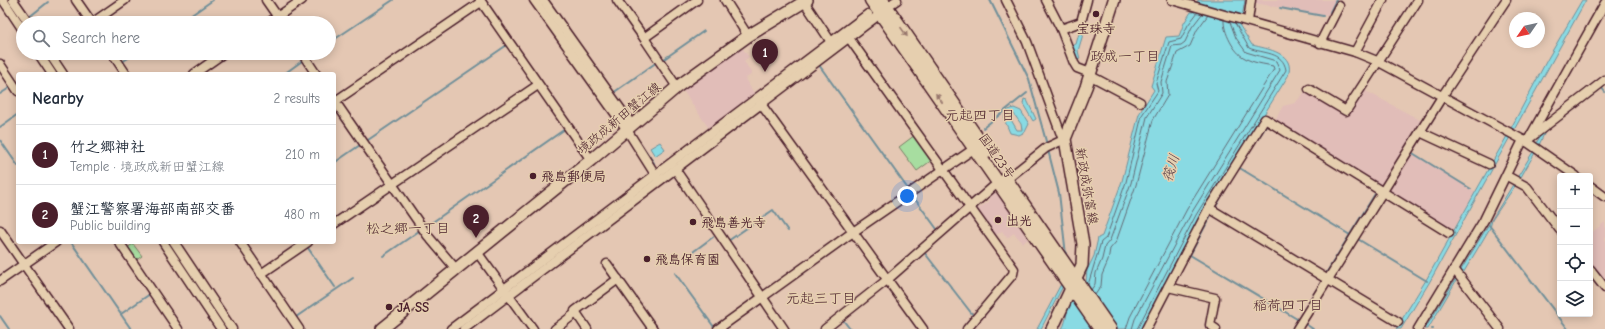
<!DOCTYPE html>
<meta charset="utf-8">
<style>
body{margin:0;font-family:"Comic Neue","Klee One",sans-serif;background:#f6f6f7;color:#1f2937}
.controls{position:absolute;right:12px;bottom:12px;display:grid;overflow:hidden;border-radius:4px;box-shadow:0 2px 10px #0003}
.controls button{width:36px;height:36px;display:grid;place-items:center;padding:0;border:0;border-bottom:1px solid #e0e1e3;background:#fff;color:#1f2937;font:20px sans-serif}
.compass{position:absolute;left:1509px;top:12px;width:36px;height:36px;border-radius:50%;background:#fff;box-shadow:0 2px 10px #0003;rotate:236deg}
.you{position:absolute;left:907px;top:196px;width:14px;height:14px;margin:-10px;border:3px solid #fff;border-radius:50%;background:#1a73e8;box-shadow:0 0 0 6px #1a73e833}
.badge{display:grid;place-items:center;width:26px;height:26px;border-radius:50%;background:#4a1f2b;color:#fff;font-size:13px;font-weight:700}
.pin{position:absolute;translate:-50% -33px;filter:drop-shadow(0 1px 2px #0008)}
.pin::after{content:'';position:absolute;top:21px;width:14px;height:12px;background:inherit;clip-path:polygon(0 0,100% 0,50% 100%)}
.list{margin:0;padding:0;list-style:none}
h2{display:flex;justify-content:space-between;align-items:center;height:52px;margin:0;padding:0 16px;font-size:17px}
h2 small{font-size:13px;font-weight:400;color:#747a83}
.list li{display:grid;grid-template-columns:26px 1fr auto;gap:12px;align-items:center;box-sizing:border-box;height:60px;padding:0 16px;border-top:1px solid #e0e1e3}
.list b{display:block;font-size:15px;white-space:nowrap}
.list p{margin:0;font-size:13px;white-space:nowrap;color:#747a83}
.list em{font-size:13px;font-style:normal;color:#747a83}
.icon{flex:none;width:22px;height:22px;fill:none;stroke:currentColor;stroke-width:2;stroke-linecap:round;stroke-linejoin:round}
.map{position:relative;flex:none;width:1605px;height:329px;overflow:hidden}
.search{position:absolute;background:#fff;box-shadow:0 2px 10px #0003;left:16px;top:16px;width:320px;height:44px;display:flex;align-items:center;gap:10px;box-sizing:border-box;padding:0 14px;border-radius:22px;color:#747a83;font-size:15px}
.panel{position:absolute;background:#fff;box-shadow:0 2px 10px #0003;left:16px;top:72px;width:320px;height:172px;border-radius:4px}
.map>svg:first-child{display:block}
.built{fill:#e1bdb8}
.green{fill:#a7dda0;stroke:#787e66}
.water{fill:#89dae3;stroke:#708f99;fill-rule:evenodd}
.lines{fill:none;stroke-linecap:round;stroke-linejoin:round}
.shore{stroke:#636a75;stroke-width:1}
.stream{stroke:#708f99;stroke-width:2}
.minor-casing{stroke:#4a1f2b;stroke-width:11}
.major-casing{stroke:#4a1f2b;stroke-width:14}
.highway-casing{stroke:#4a1f2b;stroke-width:15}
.minor{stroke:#e6cfaf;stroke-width:8}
.major{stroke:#e6cfaf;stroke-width:11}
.highway{stroke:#e6cfaf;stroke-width:12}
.oneway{fill:#98776d}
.poi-dot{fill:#4a1f2b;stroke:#e6cfaf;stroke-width:1.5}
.labels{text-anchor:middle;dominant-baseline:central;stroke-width:3;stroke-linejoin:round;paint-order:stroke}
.poi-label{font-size:13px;font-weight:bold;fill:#4a1f2b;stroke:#e6cfaf;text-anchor:start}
.street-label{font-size:13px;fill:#4a1f2b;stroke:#e6cfaf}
.neighbourhood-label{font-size:14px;fill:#4a1f2b;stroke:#e6cfaf}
.water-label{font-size:14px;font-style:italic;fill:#533b47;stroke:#e6cfaf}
</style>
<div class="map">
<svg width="1605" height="329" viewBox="0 0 1605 329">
<rect width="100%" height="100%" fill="#e4c7b3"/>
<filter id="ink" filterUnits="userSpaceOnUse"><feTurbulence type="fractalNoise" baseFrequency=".025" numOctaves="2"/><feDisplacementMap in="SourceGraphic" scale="8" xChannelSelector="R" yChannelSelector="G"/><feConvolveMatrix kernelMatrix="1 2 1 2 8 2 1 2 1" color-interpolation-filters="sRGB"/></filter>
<g filter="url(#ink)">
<g class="built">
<polygon points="1254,0 1336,0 1327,16 1254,3"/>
<polygon points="741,46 749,57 744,61 752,74 745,79 756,96 710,130 682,89"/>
<polygon points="1364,90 1422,121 1382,188 1274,122 1283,106 1295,103 1305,92 1347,116"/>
<polygon points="1411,153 1475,192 1452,232 1386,190"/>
<polygon points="997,192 1028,239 1023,243 1014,233 1007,238 1002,231 994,236 976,210 989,202 990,196"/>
<polygon points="1605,222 1605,284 1590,265 1590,234"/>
</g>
<g class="green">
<polygon points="915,135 932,160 917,171 899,147"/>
<polygon points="133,244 142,256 135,261 127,248"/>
</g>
<g class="water">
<path d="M1200 0H1245L1242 17 1238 23 1252 45C1268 49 1296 53 1288 76L1200 217 1141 329H1062C1068 319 1066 308 1071 298 1074 292 1082 287 1086 282L1087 270 1094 256 1098 238 1102 236 1122 181 1139 114 1154 90 1151 86 1166 37 1179 36 1184 23 1191 12H1194L1197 1Z"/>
<polygon points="1582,0 1586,0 1514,130 1511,128 1547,60"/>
<polygon points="1080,30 1084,31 1078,51 1080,59 1076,60 1071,46 1076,44"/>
<polygon points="1605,82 1605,86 1545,132 1539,145 1536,144 1542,132"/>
<polygon points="1024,99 1027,100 1036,119 1033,121 1023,104"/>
<path d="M1014 108 1021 111 1029 124 1025 132 1019 135 1010 133 1004 119 1006 111ZM1014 114 1021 124 1022 130H1017L1010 118 1011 115Z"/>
<polygon points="1507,136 1510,137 1429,283 1401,329 1396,329 1426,280"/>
<polygon points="660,142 665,149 655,156 650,148"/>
<polygon points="1534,150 1536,151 1521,177 1492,220 1490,228 1462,275 1456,281 1428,329 1425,329"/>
<polygon points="1061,284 1063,286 1041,329 1037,329"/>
</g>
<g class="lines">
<g class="shore">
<polyline points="1088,285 1101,242 1106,238 1126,182 1142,115 1158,91 1156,83 1169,42 1181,39 1188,25 1198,12"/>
<polyline points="1091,290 1095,284 1096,273 1102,259 1105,246 1110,240 1131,183 1147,117 1162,93 1161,82 1172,46 1181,45 1185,42 1192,27 1202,14"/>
<polyline points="1095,295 1101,286 1102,275 1108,261 1110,249 1116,242 1136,185 1153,120 1168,95 1167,82 1177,53 1190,46 1197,30 1208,15"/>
<path d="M1126 329 1130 317 1187 209 1274 69 1273 66C1264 64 1253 63 1245 58 1234 53 1223 31 1224 20"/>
<polyline points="1132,329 1135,319 1192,212 1280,70 1276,61 1246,52 1236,38 1230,22"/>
<path d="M1137 329 1196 215 1286 70C1283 51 1263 54 1249 48L1235 23"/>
</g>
<g class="stream">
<polyline points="990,0 1029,79 1047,145"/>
<polyline points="1280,8 1323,16"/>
<polyline points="1330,12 1336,0"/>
<polyline points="28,18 48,2"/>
<polyline points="180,23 213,0"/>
<polyline points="1085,25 1088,12"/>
<polyline points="329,43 393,0"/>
<polyline points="311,56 315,53"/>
<polyline points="664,59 704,31"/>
<polyline points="122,62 136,53"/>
<polyline points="819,65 908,189"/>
<polyline points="284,74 302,61"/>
<polyline points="1601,87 1605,92"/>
<polyline points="613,93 657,62"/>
<polyline points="0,94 11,87"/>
<polyline points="0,127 18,114"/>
<polyline points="983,128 1027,93"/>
<polyline points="0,140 18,166"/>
<polyline points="368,140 507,45"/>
<polyline points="638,140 654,163"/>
<polyline points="1048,150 1059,193 1066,255"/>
<polyline points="1411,152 1471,189"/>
<polyline points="1242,162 1267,125"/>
<polyline points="334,163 360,145"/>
<polyline points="1238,167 1350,235"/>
<polyline points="912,195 937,229"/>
<polyline points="1215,208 1226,188"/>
<polyline points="1212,213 1190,255 1297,319"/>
<polyline points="1489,225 1568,329"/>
<polyline points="427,226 565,129 564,128"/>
<polyline points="1356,238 1427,281"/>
<polyline points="728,241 773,210 788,231"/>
<polyline points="71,242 131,329"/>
<polyline points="308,248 335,287"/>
<polyline points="924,252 972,314"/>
<polyline points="383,256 419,231"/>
<polyline points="686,257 713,237"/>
<polyline points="675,273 714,327"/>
<polyline points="1325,275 1375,194"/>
<polyline points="521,305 533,322"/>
<polyline points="121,314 150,294"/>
<polyline points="0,316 9,329"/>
<polyline points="296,317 353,278"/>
<polyline points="843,320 850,329"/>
<polyline points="1304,323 1313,329"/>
<polyline points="537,328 538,329"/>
<polyline points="1292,329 1323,279"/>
<polyline points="1432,329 1433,329"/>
</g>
<defs>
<g id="minor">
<polyline points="3,0 23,30"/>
<polyline points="13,0 29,23"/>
<polyline points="76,0 92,23"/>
<polyline points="266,0 282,23"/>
<polyline points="480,0 591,160"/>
<polyline points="534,0 627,130 658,179"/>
<polyline points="543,0 632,125"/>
<polyline points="617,0 644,38 697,0"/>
<polyline points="725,0 748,36"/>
<polyline points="803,0 831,42"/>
<polyline points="1006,0 1027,42 1062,137 1065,139 1046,148 1011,176"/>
<polyline points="1046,0 1061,29 1074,63 1077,68 1090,73"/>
<polyline points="1172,0 1355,52 1377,61 1527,142 1576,176"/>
<polyline points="891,4 897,0"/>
<polyline points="1248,21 1251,0"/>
<polyline points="92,23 125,0"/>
<polyline points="268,23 302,0"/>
<polyline points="1061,29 1081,22 1087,0"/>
<polyline points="644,38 677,87"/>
<polyline points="849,38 1014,269 1013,274 967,329"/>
<polyline points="1320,43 1339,6"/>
<polyline points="1355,52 1383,0"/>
<polyline points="38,53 52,74"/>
<polyline points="49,53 63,74"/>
<polyline points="112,53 126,74"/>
<polyline points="302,53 316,74"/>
<polyline points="0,64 18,91"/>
<polyline points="194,74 224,53"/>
<polyline points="1089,75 1140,102"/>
<polyline points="1309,89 1346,111 1418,0"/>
<polyline points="334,100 428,236 456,269"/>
<polyline points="334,102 481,2"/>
<polyline points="761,104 923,329"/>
<polyline points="1420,132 1489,164"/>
<polyline points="1530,138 1605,80"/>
<polyline points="1527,142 1605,3"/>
<polyline points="675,169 784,329"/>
<polyline points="1507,176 1527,187 1560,230"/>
<polyline points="1590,186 1605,197"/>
<polyline points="1209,208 1398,322"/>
<polyline points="334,224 538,85"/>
<polyline points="0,230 69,329"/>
<polyline points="119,242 178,329"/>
<polyline points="163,242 221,329"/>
<polyline points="174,242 232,329"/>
<polyline points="240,242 299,329"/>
<polyline points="477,252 533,329"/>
<polyline points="607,264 653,329"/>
<polyline points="1454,269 1500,329"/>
<polyline points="1590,269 1605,288"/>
<polyline points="261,274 308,242"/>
<polyline points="0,281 56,242"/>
<polyline points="1168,287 1215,298 1210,325 1216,329"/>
<polyline points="451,329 868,14"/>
<polyline points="464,329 876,17"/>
<polyline points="555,329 576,313"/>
<polyline points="587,329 575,311 618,279"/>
<polyline points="718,329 853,232 975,148"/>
<polyline points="825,329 887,280 993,187"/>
<polyline points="1146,329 1209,208 1265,119 1449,233"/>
<polyline points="1297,329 1443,95 1506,0"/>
<polyline points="1418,329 1484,220 1523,140"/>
</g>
<g id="major">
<polyline points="382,329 591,160 677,87 748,36 807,0"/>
<polyline points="1052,329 1082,265 1083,244 1065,139 1086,87 1114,0"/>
</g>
<g id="highway">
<polyline points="871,0 1100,329"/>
<polyline points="882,0 987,152"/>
<polyline points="1006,179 1110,329"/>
</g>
</defs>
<use href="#minor" class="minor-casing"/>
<use href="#major" class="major-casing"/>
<use href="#highway" class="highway-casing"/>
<use href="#minor" class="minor"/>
<use href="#major" class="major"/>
<use href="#highway" class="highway"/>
</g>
<defs><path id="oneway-solid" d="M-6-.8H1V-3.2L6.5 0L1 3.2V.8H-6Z"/></defs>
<g class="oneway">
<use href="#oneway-solid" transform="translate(904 32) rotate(55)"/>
<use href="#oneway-solid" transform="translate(939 98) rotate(-126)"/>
</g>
</g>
<g class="poi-dot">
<circle cx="1096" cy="14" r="4"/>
<circle cx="533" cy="176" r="4"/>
<circle cx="998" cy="220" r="4"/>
<circle cx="693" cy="222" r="4"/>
<circle cx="647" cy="259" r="4"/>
<circle cx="389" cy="307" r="4"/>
</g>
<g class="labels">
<g class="poi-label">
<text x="1096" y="28" text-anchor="middle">宝珠寺</text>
<text x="541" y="176">飛島郵便局</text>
<text x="1006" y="220">出光</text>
<text x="701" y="222">飛島善光寺</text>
<text x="655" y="259">飛島保育園</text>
<text x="397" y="307">JA SS</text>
</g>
<g class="street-label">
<text transform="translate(619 118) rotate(-40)">境政成新田蟹江線</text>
<text transform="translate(997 156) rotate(55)">国道23号</text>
<text transform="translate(1087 186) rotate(80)">新政成弥富線</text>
</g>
<g class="neighbourhood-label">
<text x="1125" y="56">政成一丁目</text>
<text x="980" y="115">元起四丁目</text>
<text x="408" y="228">松之郷一丁目</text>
<text x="821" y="298">元起三丁目</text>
<text x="1288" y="305">稲荷四丁目</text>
</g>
<g class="water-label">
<text transform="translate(1171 168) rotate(-73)">筏川</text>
</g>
</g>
</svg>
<div class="controls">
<button>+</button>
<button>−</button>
<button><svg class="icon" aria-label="locate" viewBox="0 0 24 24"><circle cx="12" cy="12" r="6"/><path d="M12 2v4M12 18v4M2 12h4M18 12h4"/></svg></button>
<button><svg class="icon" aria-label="layers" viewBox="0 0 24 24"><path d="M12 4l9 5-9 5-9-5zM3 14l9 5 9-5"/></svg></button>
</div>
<svg class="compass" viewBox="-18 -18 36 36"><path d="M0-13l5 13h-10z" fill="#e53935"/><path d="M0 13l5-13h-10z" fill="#747a83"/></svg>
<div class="you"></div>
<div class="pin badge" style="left:765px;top:72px">1</div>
<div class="pin badge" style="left:476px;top:238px">2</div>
<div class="search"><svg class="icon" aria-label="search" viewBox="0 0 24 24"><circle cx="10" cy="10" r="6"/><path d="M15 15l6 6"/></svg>Search here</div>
<section class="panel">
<h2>Nearby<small>2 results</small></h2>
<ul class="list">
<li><span class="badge">1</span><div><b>竹之郷神社</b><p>Temple · 境政成新田蟹江線</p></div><em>210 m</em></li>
<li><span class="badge">2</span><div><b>蟹江警察署海部南部交番</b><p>Public building</p></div><em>480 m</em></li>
</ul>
</section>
</div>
